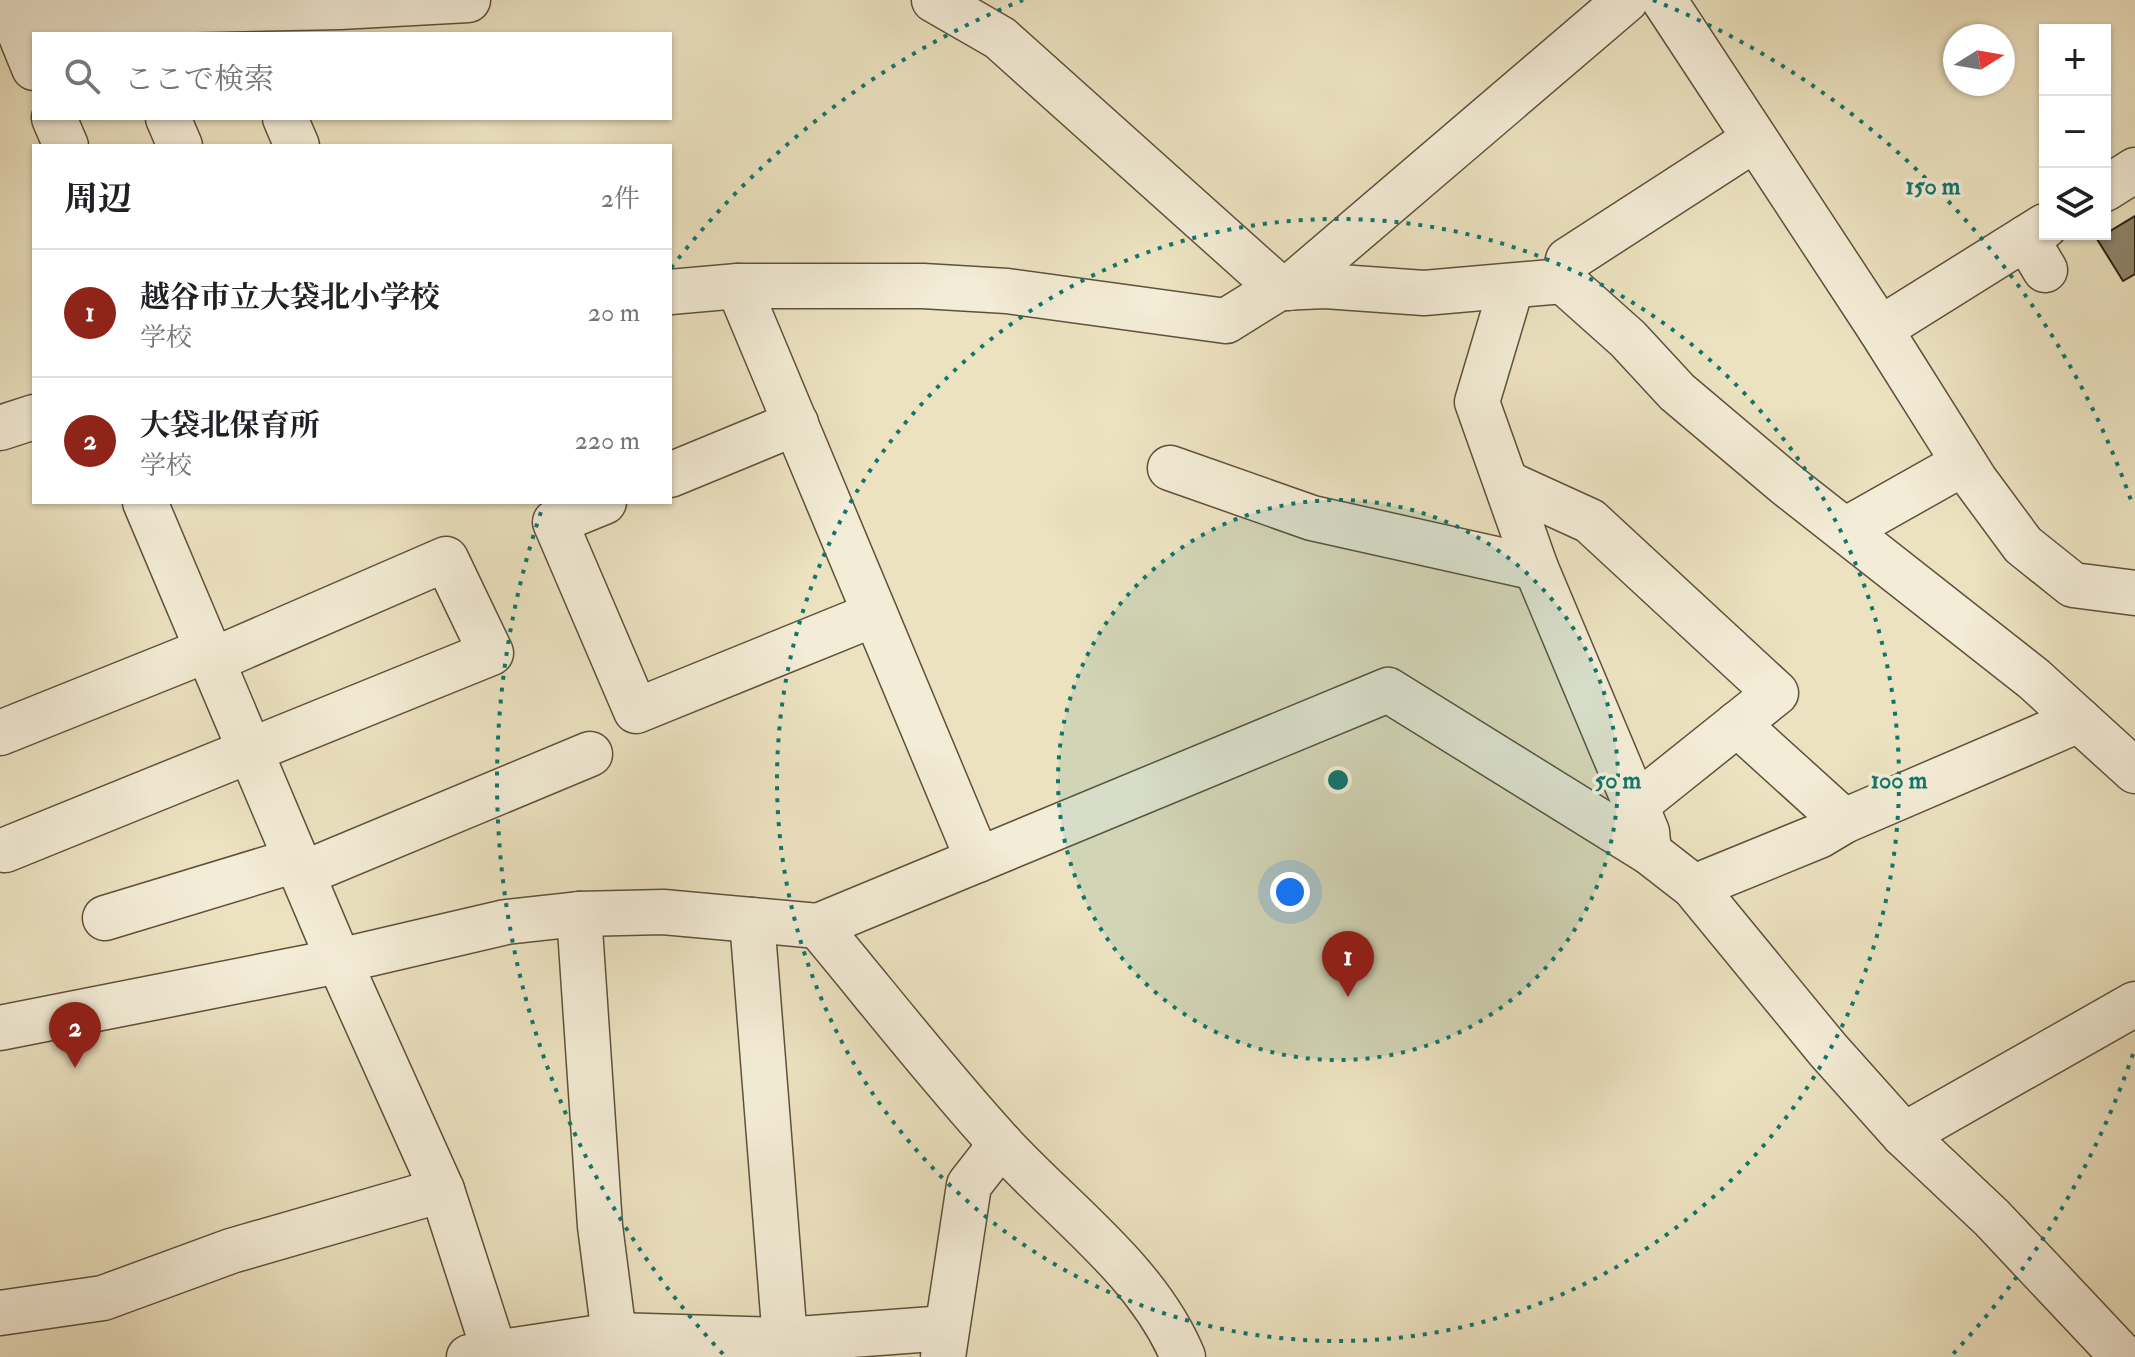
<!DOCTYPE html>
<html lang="ja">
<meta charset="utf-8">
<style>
body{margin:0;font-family:"IM FELL Double Pica","Noto Serif JP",serif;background:#f2f2f2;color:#202124}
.controls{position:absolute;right:24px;top:24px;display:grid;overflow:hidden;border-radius:0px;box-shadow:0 2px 6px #0004}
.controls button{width:72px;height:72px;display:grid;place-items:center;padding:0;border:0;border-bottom:2px solid #e0e0e0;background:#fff;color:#202124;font:40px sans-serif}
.compass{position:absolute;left:1943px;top:24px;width:72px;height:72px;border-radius:50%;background:#fff;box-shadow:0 2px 6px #0004;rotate:79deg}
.you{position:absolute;left:1290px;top:892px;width:28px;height:28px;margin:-20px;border:6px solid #fff;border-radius:50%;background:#1a73e8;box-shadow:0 0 0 12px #1a73e833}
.badge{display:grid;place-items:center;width:52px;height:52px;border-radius:50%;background:#8f2418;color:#fff;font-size:26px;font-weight:700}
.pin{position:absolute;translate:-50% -66px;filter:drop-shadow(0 2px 4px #0008)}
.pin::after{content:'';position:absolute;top:42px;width:28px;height:24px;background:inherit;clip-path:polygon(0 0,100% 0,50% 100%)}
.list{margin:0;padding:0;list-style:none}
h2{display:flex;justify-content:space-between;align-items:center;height:104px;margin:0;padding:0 32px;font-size:34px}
h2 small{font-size:26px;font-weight:400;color:#757577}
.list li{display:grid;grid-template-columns:52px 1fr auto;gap:24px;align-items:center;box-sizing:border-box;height:128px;padding:0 32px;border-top:2px solid #e0e0e0}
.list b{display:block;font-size:30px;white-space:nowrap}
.list p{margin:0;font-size:26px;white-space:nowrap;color:#757577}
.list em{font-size:26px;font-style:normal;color:#757577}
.icon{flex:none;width:44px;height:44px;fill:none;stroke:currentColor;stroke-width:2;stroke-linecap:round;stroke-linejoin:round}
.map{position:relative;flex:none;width:2135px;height:1357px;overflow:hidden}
.search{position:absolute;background:#fff;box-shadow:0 2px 6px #0004;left:32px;top:32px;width:640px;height:88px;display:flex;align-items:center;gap:20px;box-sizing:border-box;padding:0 28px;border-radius:0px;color:#757577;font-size:30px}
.panel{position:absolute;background:#fff;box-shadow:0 2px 6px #0004;left:32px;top:144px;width:640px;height:360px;border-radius:0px}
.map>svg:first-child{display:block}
.building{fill:#91856c;stroke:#2e2110;stroke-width:2}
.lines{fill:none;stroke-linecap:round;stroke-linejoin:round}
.minor-casing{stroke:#5e513c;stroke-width:47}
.minor{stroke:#f3ecd6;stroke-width:44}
.ring{fill:none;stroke:#0f766e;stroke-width:4;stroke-dasharray:4 8}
.centre{fill:#0f766e;stroke:#f3ecd6;stroke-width:4}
.ring-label{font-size:24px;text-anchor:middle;font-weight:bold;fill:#0f766e;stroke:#f3ecd6;stroke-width:7;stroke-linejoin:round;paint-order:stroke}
</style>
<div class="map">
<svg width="2135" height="1357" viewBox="0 0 2135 1357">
<rect width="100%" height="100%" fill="#ece2c0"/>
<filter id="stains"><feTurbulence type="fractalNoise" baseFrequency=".0025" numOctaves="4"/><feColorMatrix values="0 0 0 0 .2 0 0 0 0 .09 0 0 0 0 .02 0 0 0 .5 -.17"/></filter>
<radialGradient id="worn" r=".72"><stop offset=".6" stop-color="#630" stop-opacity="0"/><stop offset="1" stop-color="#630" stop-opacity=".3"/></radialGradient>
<polygon class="building" points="2135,216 2135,274 2123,281 2097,239"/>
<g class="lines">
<defs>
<g id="minor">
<polyline points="934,0 1000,38 1279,288 1325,286 1424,293 1563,281 1628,339 1677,392 1786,484 2034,679 2135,771"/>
<polyline points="1664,0 1880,329 1975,480 2023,545 2073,585 2135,593"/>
<polyline points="0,14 340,7 468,0"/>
<polyline points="12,14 34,68"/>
<polyline points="54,118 66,146"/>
<polyline points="168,118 180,146"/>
<polyline points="285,118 297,146"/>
<polyline points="2105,189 2135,170"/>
<polyline points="2026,238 2045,270"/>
<polyline points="1563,281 1568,260 1755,139"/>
<polyline points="738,286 978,860"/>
<polyline points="1289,288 1626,0"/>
<polyline points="1511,288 1477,402 1536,568 1647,832 1649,852"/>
<polyline points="670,292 738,286 923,286 1007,291 1226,321 1279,288"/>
<polyline points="1880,329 2045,226"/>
<polyline points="0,428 34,417"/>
<polyline points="1170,468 1312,518 1536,568"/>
<polyline points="670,475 796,423"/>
<polyline points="1509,484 1590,521 1776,693 1636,805"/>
<polyline points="145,502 339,961 442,1190 496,1357"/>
<polyline points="604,502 555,522 636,711 875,614"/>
<polyline points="1845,530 1964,463"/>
<polyline points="1737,724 1844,821"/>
<polyline points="0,733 207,650"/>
<polyline points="5,850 491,653 446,559 211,661"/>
<polyline points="302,874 590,754"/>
<polyline points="1694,887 1819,836 1844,821 2079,720"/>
<polyline points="579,914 600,1226 614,1335"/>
<polyline points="105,918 296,860"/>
<polyline points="752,920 785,1340"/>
<path d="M818 926C879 999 938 1075 1002 1145 1064 1212 1148 1272 1183 1357"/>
<polyline points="0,1028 339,961 506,922 579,914 663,912 818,926 1388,690 1649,852 1694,887 1828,1050 1904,1135 1992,1218 2123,1357"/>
<polyline points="1904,1135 2135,1004"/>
<polyline points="0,1313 103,1298 231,1251 442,1190"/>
<polyline points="469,1357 614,1335 785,1340 946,1328"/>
<polyline points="943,1357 969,1185 1001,1144"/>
</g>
</defs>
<use href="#minor" class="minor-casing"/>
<use href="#minor" class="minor"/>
</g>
<circle cx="1338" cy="780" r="280" fill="#0f766e" fill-opacity=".12"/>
<g class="ring">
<circle cx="1338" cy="780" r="280"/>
<circle cx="1338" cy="780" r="561"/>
<path d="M2133 1054A841 841 0 0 1 1953 1354M723 1354A841 841 0 0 1 543 506M671 268A841 841 0 0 1 1023 0M1653 0A841 841 0 0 1 2133 506"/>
</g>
<circle cx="1338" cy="780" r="12" class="centre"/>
<g class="ring-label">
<text x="1933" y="194">150 m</text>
<text x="1618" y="788">50 m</text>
<text x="1899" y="788">100 m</text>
</g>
<rect width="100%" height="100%" filter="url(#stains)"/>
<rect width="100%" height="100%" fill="url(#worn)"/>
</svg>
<div class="controls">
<button>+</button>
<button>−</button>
<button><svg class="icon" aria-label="layers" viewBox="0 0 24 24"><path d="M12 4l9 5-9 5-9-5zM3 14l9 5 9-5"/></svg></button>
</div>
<svg class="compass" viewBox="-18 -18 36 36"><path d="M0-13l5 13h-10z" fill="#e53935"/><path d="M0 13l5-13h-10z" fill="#757577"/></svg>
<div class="you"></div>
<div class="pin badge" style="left:1348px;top:997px">1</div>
<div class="pin badge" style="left:75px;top:1068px">2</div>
<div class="search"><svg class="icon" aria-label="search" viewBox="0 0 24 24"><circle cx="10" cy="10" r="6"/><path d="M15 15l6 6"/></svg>ここで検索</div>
<section class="panel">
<h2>周辺<small>2件</small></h2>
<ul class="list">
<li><span class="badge">1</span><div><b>越谷市立大袋北小学校</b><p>学校</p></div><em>20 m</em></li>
<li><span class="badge">2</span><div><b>大袋北保育所</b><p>学校</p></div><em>220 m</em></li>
</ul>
</section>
</div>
